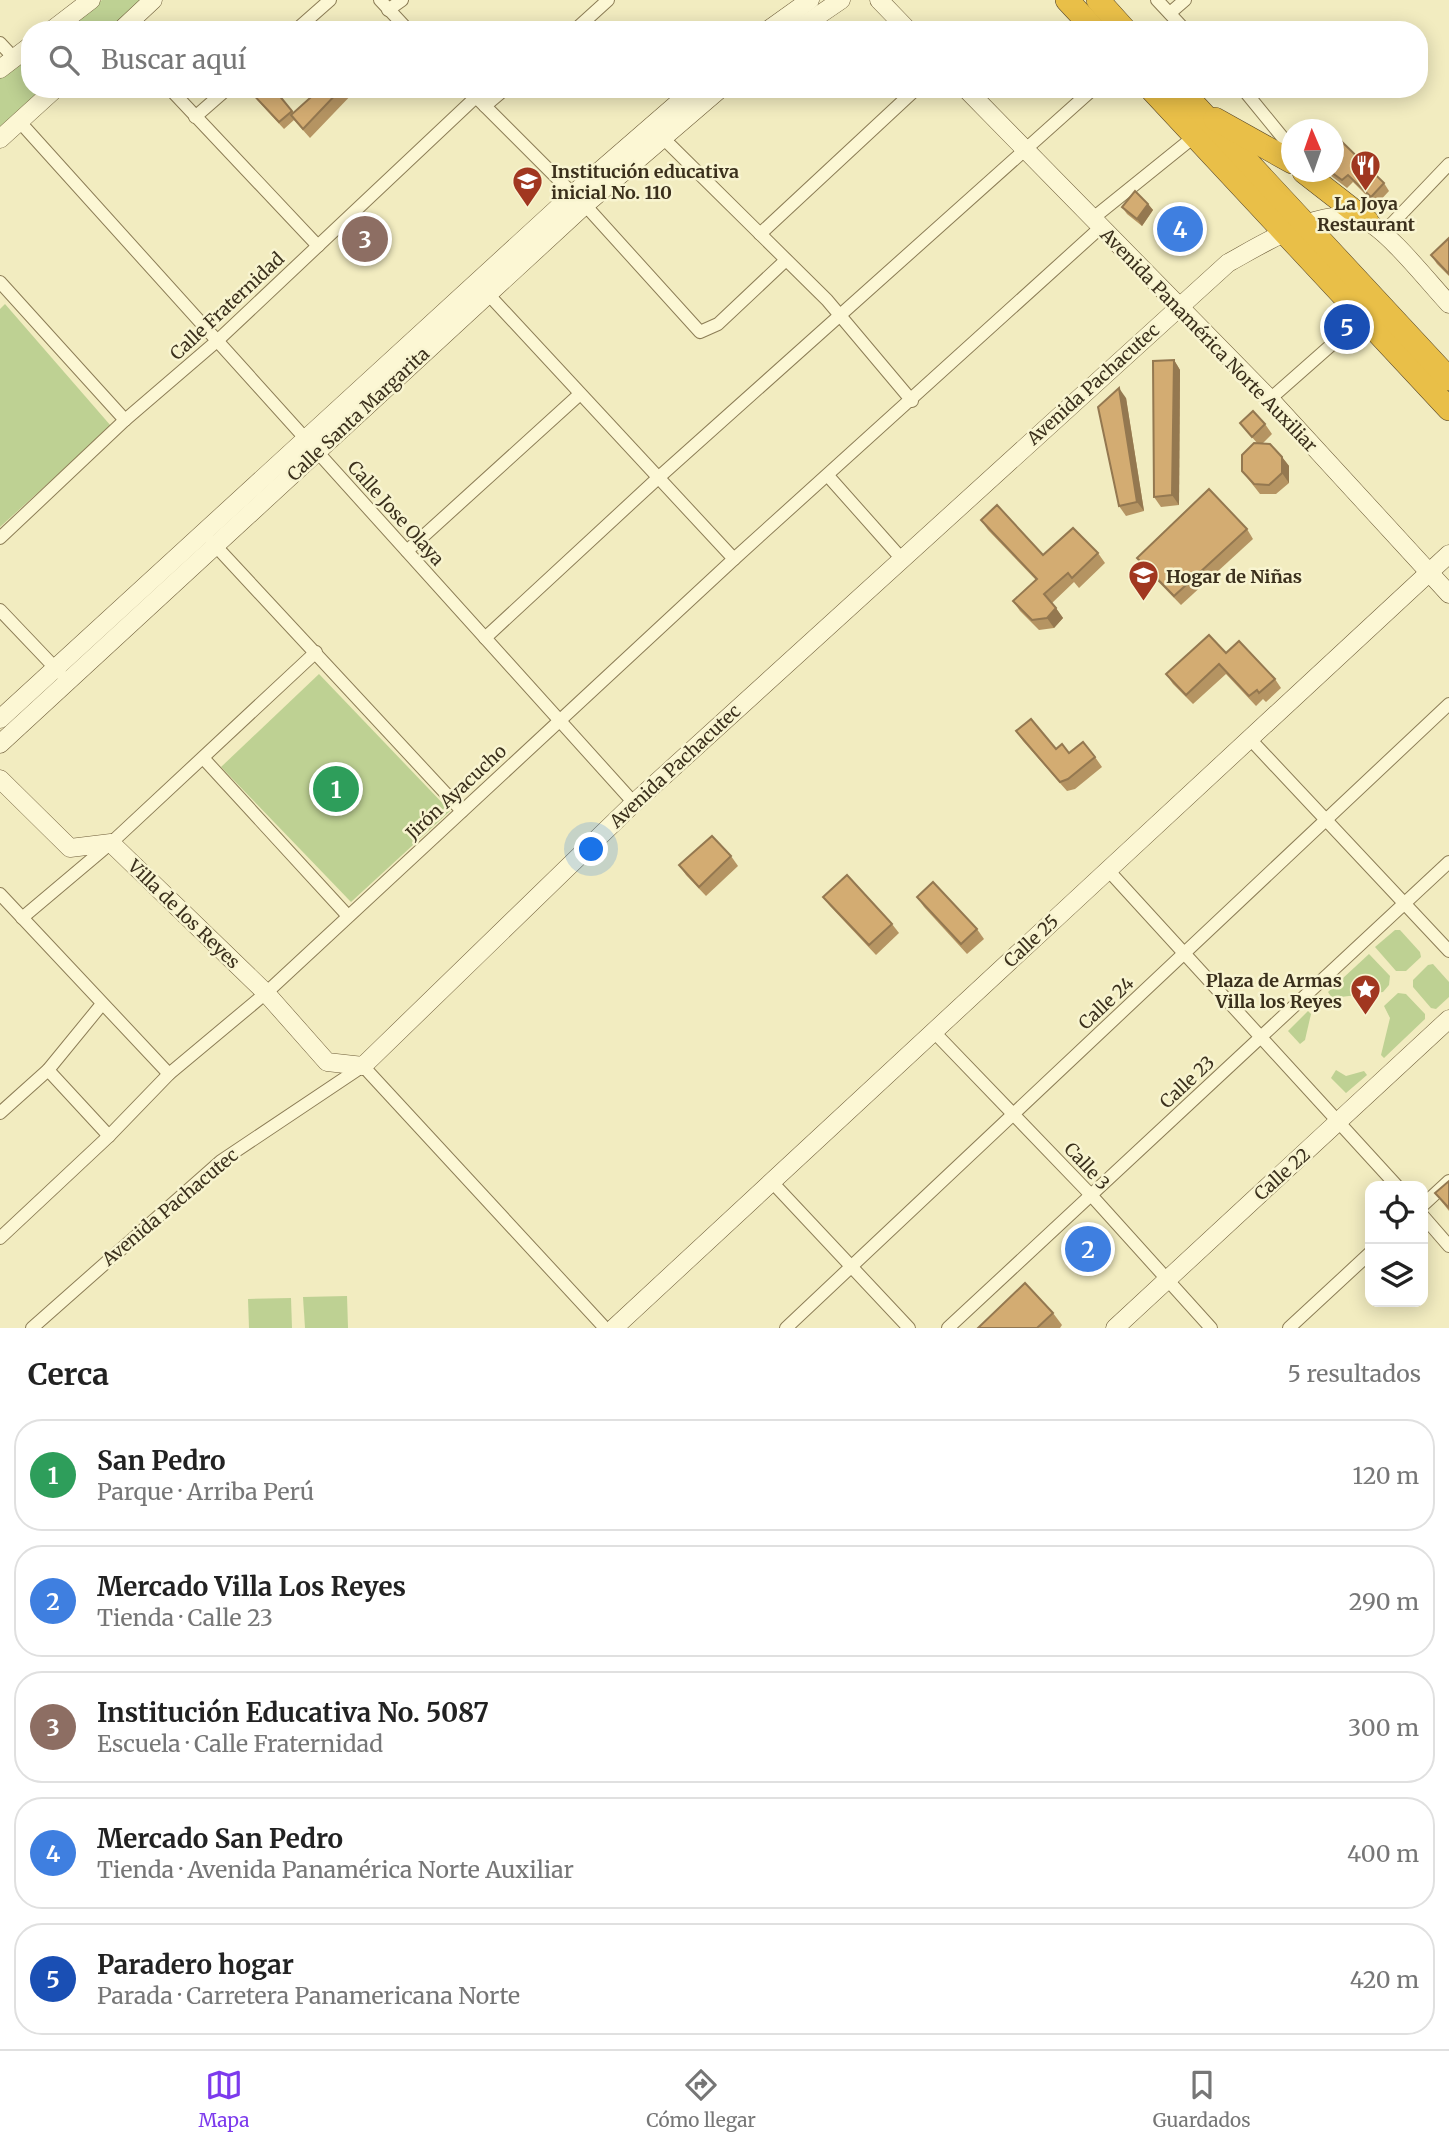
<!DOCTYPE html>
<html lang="es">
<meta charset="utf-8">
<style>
body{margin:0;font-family:Merriweather,serif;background:#f2f2f2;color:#222}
.controls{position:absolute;right:21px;bottom:21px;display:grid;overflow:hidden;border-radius:14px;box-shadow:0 4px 18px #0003}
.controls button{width:63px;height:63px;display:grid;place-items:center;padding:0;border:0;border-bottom:2px solid #e0e0e0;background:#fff;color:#222;font:35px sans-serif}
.compass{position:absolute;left:1281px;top:119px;width:63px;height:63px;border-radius:50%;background:#fff;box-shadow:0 4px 18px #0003;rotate:358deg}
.you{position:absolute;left:592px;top:850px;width:24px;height:24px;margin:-18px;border:5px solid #fff;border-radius:50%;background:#1a73e8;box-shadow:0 0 0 10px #1a73e833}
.badge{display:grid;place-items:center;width:46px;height:46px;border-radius:50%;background:#7c3aed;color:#fff;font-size:23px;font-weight:700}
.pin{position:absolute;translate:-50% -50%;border:4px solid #fff;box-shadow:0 2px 7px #0006}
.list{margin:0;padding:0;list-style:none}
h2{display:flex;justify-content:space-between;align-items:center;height:91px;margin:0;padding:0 28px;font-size:30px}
h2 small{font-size:23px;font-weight:400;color:#767676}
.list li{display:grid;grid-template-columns:46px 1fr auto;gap:21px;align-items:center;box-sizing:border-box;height:112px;margin:0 14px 14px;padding:0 14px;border:2px solid #e0e0e0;border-radius:28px}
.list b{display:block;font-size:26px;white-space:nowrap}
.list p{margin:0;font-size:23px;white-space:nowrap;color:#767676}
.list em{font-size:23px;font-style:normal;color:#767676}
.icon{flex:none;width:38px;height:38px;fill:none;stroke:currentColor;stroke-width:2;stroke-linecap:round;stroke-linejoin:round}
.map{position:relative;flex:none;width:1449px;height:1328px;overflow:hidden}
.search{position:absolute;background:#fff;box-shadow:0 4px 18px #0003;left:21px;right:21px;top:21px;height:77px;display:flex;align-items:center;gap:18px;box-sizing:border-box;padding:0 24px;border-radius:28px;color:#767676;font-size:26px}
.sheet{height:721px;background:#fff}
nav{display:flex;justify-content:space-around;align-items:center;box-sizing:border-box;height:98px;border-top:2px solid #e0e0e0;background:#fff;font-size:19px;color:#767676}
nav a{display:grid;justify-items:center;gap:4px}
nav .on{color:#7c3aed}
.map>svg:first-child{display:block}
.green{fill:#bed193}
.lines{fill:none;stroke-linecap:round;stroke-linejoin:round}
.street-casing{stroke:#8c7d56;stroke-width:14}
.secondary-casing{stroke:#6e5d39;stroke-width:19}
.highway-casing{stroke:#5a492b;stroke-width:24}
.street{stroke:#fcf7d4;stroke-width:12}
.secondary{stroke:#fcf7d4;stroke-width:18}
.highway{stroke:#e9bf48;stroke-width:23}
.wall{fill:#b59462}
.shaded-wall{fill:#947850}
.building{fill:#d3ac72;stroke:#947850;stroke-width:2}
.labels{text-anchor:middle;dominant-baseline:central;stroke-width:5;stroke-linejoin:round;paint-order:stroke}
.poi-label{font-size:18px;font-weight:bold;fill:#3b301c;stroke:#f8f4d0;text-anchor:start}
.street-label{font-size:18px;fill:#3b301c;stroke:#f8f4d0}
</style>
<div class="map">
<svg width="1449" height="1328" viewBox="0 0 1449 1328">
<rect width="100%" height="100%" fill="#f2ecc0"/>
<g class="green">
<polygon points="102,0 145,0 113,30 62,30"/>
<polygon points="30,53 30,89 49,89 0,135 0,75"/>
<polygon points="5,304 111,426 0,527 0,309"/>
<polygon points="319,674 450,811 351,902 221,767"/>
<polygon points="1395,930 1400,930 1420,952 1421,957 1406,971 1396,971 1375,947"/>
<polygon points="1369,954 1390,976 1389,985 1383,992 1332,998 1328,992"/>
<polygon points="1433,964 1449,982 1449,997 1436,1009 1431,1008 1413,987 1413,980 1428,965"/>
<polygon points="1398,993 1406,994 1425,1014 1425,1019 1384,1058 1381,1055 1390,1018 1384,1006"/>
<polygon points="1308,1011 1311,1014 1305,1040 1300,1044 1288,1031"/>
<polygon points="1336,1070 1346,1076 1364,1071 1367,1075 1346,1093 1331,1078"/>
<polygon points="347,1296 348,1328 305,1328 303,1297"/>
<polygon points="291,1298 292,1328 249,1328 248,1299"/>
</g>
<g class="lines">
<defs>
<g id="street">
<polyline points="380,0 408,30"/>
<polyline points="1157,0 1185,30"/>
<polyline points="388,10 402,0"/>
<polyline points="1170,13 1185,0"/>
<polyline points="296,30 330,0"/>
<polyline points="575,30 608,0"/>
<polyline points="0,43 14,58"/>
<polyline points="170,89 318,246"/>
<polyline points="468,89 573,194"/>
<polyline points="1243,89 1292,149"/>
<polyline points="485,106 505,89"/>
<polyline points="195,117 227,89"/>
<polyline points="19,121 634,803"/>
<polyline points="663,138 827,300 912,401"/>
<polyline points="585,205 700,332 718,324 786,260"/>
<polyline points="1092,219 1195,136"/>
<polyline points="1383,233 1449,164"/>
<polyline points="760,234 916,89"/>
<polyline points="0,282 125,420"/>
<polyline points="488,294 734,559"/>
<polyline points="1270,399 1346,332"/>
<polyline points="829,477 901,558"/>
<polyline points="0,538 125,420 217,341 476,97"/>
<polyline points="212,542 462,811"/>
<polyline points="407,551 580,394"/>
<polyline points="0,610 60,673"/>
<polyline points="485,638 658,478 1093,89"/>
<polyline points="1250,739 1449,951"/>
<polyline points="204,759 348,916"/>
<polyline points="1108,870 1397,1186"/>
<polyline points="0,894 169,1074"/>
<polyline points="22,918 111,843 316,652"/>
<polyline points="934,1032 1091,1195 1211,1328"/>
<polyline points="48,1070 109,1136"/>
<polyline points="0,1113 48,1070 102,1004"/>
<polyline points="771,1181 909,1328"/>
<polyline points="1423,1205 1449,1181"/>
<polyline points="1423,1216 1449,1246"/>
<polyline points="0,1238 109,1136 169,1074 266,993 734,559 1100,228"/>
<polyline points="32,1328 221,1161 363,1066 605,1328"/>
<polyline points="786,1328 1449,704"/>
<polyline points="948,1328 1449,862"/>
<polyline points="1289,1328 1370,1253"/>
</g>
<g id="secondary">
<polyline points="879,0 908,30"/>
<polyline points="52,30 91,0"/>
<polyline points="121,30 153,0"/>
<polyline points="768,30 810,0"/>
<polyline points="797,30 841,0"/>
<polyline points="0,69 30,46"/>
<polyline points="966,89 1270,399 1449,594"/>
<polyline points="0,139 55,89"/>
<polyline points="0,719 573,194 694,89"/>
<polyline points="0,744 585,205 720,89"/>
<path d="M0 779 70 848 111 843 266 993 327 1062 363 1066 634 803 1228 263C1263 244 1324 204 1364 220 1388 230 1430 284 1449 304"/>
<polyline points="614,1328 1449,554"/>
<polyline points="1115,1328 1449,1019"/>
</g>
<g id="highway">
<polyline points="1067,0 1095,30"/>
<polyline points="1098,0 1125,30"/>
<polyline points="1151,89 1449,409"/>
<polyline points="1180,89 1449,379"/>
<polyline points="1215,119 1292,162"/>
<polyline points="1304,172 1367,221"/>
</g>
</defs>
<use href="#street" class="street-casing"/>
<use href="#secondary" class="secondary-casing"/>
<use href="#highway" class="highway-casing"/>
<use href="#street" class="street"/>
<use href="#secondary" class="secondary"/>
<use href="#highway" class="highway"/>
</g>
<g class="wall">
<polygon points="247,89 274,89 294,113 320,89 356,90 310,138 294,120 284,129"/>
<polygon points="1326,172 1334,172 1384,183 1389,191 1376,205 1353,182 1347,188"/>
<polygon points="1148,204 1153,210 1142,226 1127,214 1122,207"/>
<polygon points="1449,238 1449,276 1437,264 1431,255"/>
<polygon points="1174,360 1180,370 1179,505 1161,507 1154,497"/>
<polygon points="1126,398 1144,511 1126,516 1119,506"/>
<polygon points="1240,423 1265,424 1272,434 1262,444 1282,457 1289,466 1289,483 1276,494 1260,494 1242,471 1257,443"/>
<polygon points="981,520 1043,555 1098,553 1105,563 1079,588 1074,582 1052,603 1063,618 1054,628 1039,630 1020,611 1013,601 1036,580 988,530"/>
<polygon points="1247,529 1253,539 1181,605 1144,567 1137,558"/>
<polygon points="1226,653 1275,679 1281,688 1266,702 1263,699 1256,706 1226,674 1193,704 1173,684 1166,674"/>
<polygon points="1016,731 1056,749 1069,753 1095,757 1102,767 1075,789 1067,791 1023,741"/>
<polygon points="731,856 738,866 706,896 686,875 679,865"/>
<polygon points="823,897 892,924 899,933 876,955 830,906"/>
<polygon points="917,897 977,929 984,939 967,954 924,907"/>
<polygon points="1449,1181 1449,1211 1435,1193"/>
<polygon points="1053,1313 1062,1325 1060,1328 978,1328"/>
</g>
<g class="shaded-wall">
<polygon points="1148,204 1153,210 1142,226 1137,219"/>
<polygon points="1174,360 1180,370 1179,505 1172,495"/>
<polygon points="1119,388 1126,398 1144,511 1137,502"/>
<polygon points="1282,457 1289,466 1289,483 1282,473"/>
<polygon points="1056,608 1063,618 1054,628 1047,618"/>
</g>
<g class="building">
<polygon points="248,89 274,89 292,111 279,122"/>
<polygon points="320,89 341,89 303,129 291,115"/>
<polygon points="1334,134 1384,183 1371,197 1348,175 1342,180 1331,172 1334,172"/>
<polygon points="1135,191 1148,204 1137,219 1122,207"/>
<polygon points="1449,238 1449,274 1431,255"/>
<polygon points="1174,360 1172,495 1154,497 1153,361"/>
<polygon points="1119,388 1137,502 1119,506 1098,407"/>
<polygon points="1253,411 1265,424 1252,437 1240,423"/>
<polygon points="1254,443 1270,444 1282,457 1282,473 1269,485 1254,484 1242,471 1242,455"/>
<polygon points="1209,489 1247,529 1174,596 1137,558"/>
<polygon points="997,505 1043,555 1073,528 1098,553 1072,578 1068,573 1044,594 1056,608 1047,618 1032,620 1013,601 1037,579 981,520"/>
<polygon points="1209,635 1226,653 1239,641 1275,679 1259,693 1257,690 1249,696 1219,664 1186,695 1166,674"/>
<polygon points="1031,719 1056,749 1062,744 1069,753 1083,742 1095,757 1068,779 1060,782 1016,731"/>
<polygon points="712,836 731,856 699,887 679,865"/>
<polygon points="847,875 892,924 869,945 823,897"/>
<polygon points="933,882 977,929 961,944 917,897"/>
<polygon points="1449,1181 1449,1208 1435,1193"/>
<polygon points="1025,1283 1053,1313 1037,1328 978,1328"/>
</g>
<defs>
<symbol id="restaurant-pin" viewBox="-11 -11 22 30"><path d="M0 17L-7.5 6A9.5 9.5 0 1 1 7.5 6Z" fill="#a13720" stroke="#f8f4d0"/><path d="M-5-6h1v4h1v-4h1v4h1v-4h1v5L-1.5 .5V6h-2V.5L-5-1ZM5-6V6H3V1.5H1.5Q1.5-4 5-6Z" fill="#fff"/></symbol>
<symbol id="school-pin" viewBox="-11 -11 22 30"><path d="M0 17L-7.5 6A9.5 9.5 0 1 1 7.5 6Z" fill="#a13720" stroke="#f8f4d0"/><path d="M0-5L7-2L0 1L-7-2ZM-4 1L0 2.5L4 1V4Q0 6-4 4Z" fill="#fff"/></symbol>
<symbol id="sight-pin" viewBox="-11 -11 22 30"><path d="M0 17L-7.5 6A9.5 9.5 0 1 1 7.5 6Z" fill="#a13720" stroke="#f8f4d0"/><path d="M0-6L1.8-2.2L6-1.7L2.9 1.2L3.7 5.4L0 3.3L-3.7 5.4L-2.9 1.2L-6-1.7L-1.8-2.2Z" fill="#fff"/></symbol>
</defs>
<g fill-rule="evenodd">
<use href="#restaurant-pin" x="1348" y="148" width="35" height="47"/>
<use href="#school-pin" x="510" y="164" width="35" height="47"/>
<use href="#school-pin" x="1126" y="558" width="35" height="47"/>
<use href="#sight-pin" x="1348" y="972" width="35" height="47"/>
</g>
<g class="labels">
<g class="poi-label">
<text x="551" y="171">Institución educativa<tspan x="551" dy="21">inicial No. 110</tspan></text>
<text x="1366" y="203" text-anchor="middle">La Joya<tspan x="1366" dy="21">Restaurant</tspan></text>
<text x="1166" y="576">Hogar de Niñas</text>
<text x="1342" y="980" text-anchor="end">Plaza de Armas<tspan x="1342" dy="21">Villa los Reyes</tspan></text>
</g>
<g class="street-label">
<text transform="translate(227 306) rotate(-43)">Calle Fraternidad</text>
<text transform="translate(1209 340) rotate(46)">Avenida Panamérica Norte Auxiliar</text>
<text transform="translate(1093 384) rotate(-42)">Avenida Pachacutec</text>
<text transform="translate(358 414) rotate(-43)">Calle Santa Margarita</text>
<text transform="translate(396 513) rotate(48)">Calle Jose Olaya</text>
<text transform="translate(675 766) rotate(-43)">Avenida Pachacutec</text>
<text transform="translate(456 792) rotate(-43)">Jirón Ayacucho</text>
<text transform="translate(184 914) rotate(44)">Villa de los Reyes</text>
<text transform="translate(1031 941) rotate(-43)">Calle 25</text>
<text transform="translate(1106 1003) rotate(-43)">Calle 24</text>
<text transform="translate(1187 1082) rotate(-43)">Calle 23</text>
<text transform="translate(1087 1166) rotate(47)">Calle 3</text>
<text transform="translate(1282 1174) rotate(-42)">Calle 22</text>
<text transform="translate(170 1207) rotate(-40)">Avenida Pachacutec</text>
</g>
</g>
</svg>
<div class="controls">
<button><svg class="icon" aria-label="locate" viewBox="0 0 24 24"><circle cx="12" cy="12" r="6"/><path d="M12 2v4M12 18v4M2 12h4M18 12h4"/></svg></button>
<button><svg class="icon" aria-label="layers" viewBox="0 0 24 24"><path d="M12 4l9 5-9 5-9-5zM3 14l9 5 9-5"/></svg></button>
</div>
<svg class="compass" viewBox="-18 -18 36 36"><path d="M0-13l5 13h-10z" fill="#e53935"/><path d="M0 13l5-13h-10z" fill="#767676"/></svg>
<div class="you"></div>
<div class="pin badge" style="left:336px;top:789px;background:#2e9e5b">1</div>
<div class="pin badge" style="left:1088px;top:1249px;background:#3f7fe0">2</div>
<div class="pin badge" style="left:365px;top:239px;background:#8d6e63">3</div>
<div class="pin badge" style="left:1180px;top:229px;background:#3f7fe0">4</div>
<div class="pin badge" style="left:1347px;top:327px;background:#1a4fb4">5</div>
<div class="search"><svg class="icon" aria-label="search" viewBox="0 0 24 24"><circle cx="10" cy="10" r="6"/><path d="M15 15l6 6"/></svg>Buscar aquí</div>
</div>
<section class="sheet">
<h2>Cerca<small>5 resultados</small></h2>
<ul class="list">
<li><span class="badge" style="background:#2e9e5b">1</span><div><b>San Pedro</b><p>Parque · Arriba Perú</p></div><em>120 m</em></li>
<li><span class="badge" style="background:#3f7fe0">2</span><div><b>Mercado Villa Los Reyes</b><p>Tienda · Calle 23</p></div><em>290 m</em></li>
<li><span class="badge" style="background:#8d6e63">3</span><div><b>Institución Educativa No. 5087</b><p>Escuela · Calle Fraternidad</p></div><em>300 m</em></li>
<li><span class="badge" style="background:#3f7fe0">4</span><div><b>Mercado San Pedro</b><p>Tienda · Avenida Panamérica Norte Auxiliar</p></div><em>400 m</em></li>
<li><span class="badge" style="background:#1a4fb4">5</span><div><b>Paradero hogar</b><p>Parada · Carretera Panamericana Norte</p></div><em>420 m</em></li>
</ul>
</section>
<nav>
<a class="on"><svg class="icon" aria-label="map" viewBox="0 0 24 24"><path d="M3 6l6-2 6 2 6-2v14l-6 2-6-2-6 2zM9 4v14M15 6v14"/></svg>Mapa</a>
<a><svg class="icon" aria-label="directions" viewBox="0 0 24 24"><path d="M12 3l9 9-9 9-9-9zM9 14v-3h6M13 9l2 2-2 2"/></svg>Cómo llegar</a>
<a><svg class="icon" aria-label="saved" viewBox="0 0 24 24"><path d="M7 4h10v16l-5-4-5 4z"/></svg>Guardados</a>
</nav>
